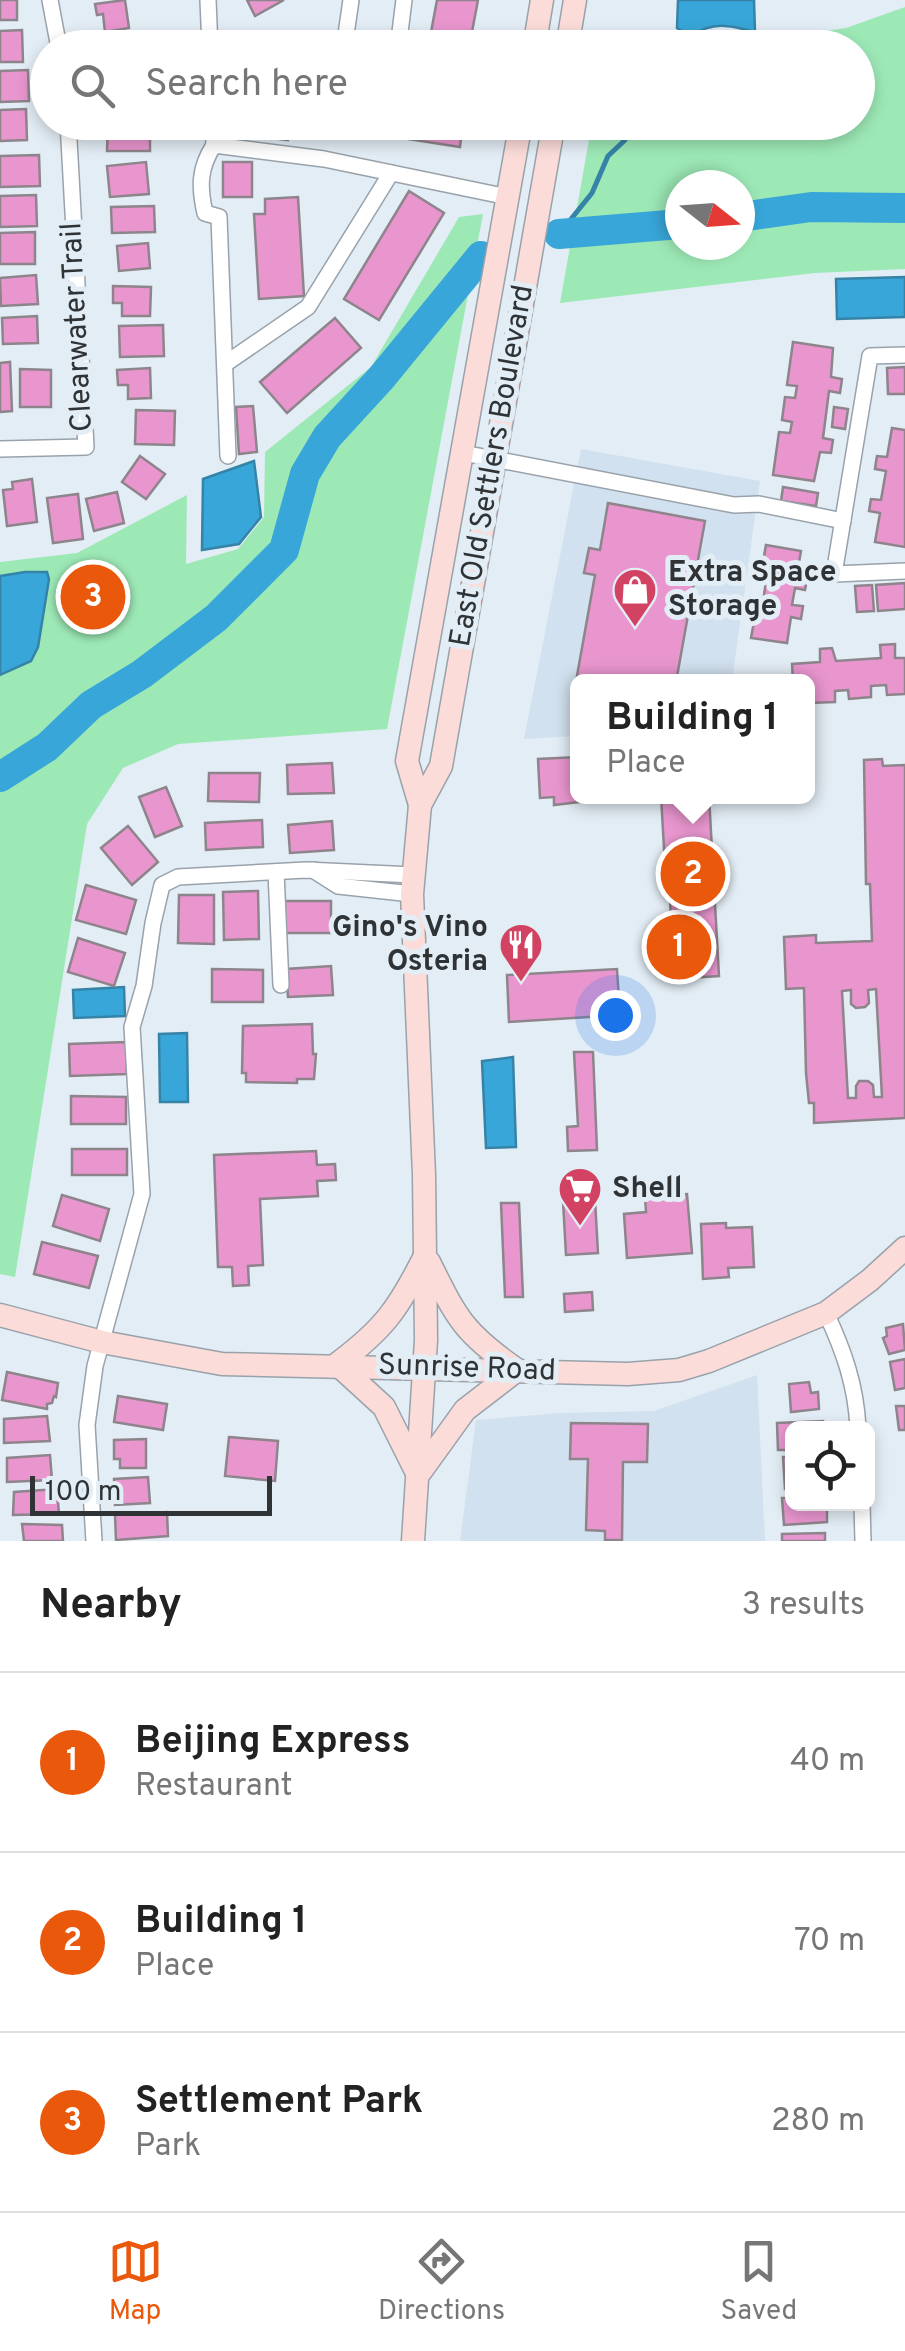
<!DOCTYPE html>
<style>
body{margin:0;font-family:Overpass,sans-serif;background:#f2f2f2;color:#222}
.controls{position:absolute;right:30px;bottom:30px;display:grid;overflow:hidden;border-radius:15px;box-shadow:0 5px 15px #0003}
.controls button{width:90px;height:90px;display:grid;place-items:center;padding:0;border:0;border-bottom:2px solid #e0e0e0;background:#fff;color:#222;font:50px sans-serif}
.compass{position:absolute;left:665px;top:170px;width:90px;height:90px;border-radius:50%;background:#fff;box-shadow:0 5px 15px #0003;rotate:107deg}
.scale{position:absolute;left:30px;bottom:25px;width:242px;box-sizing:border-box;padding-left:10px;border:5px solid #2f3336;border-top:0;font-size:28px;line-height:35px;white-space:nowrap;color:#2f3336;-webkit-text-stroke:8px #e3edf5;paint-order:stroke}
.you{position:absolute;left:615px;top:1015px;width:35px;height:35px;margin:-25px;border:8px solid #fff;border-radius:50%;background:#1a73e8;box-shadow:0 0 0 15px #1a73e833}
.badge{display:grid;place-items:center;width:65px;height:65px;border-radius:50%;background:#ea580c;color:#fff;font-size:32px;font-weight:700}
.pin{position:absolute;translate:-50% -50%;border:5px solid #fff;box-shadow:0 2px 10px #0006}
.popup{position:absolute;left:570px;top:674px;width:245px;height:130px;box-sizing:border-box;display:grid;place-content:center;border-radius:15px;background:#fff;filter:drop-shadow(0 2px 8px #0005);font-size:32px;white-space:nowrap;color:#767676}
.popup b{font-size:38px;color:#222}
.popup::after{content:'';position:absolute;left:50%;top:100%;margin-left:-20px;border:20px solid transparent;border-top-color:#fff}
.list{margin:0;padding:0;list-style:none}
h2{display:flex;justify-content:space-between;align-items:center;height:130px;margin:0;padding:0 40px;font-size:42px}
h2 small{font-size:32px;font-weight:400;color:#767676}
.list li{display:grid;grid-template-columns:65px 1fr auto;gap:30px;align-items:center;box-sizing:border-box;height:180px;padding:0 40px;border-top:2px solid #e0e0e0}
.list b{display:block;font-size:38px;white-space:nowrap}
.list p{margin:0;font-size:32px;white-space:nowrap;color:#767676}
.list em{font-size:32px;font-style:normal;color:#767676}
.icon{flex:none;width:55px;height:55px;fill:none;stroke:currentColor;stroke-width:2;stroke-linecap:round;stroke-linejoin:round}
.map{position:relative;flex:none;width:905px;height:1541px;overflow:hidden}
.search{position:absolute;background:#fff;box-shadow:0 5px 15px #0003;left:30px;right:30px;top:30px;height:110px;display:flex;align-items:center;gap:25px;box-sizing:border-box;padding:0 35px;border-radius:55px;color:#767676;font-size:38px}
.sheet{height:670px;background:#fff}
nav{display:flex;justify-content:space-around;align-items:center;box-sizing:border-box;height:140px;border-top:2px solid #e0e0e0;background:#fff;font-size:28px;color:#767676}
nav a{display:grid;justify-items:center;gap:5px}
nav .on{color:#ea580c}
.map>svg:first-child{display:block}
.built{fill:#d2e1ef}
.green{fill:#9de9b6;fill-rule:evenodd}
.water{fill:#38a6d9;stroke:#3584a8;stroke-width:2.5}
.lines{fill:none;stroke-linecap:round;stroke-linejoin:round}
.stream{stroke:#3584a8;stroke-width:5}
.river{stroke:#38a6d9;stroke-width:30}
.building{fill:#e996cf;stroke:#8e848b;stroke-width:2.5;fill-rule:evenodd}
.street-casing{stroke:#99a2aa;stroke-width:18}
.secondary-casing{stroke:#99a2aa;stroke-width:25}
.street{stroke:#fff;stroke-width:15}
.secondary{stroke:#fbdcd9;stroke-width:22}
.labels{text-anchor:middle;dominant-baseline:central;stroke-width:10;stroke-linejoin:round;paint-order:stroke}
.street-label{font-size:30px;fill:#2f3336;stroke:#e3edf5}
.poi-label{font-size:30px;font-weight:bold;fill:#2f3336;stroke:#e3edf5;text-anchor:start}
</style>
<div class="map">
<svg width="905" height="1541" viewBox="0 0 905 1541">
<rect width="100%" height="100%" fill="#e3edf5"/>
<g class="built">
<polygon points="581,449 760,481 732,681 578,682 578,736 524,739"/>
<polygon points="757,1375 765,1541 460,1541 476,1420 561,1413 654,1411"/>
</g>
<g class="green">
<path d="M905 7V269L815 273 560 303 592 123 858 122V48L722 47 846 28ZM740 185V245H680V185Z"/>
<polygon points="483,214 387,729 178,744 123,768 87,824 15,1277 0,1274 0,562 77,553 187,495 186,564 238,549 264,517 265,452 371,367 459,217"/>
</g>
<g class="water">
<path d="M678 0H754L755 32C729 25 713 21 691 36L677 28Z"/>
<polygon points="905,277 905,317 837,319 836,279"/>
<polygon points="254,461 261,517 239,544 202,550 203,479"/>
<polygon points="25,572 47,572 49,579 38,647 31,661 0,675 0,576"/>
<polygon points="124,987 125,1016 74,1018 73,990"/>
<polygon points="187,1033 188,1102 160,1102 159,1034"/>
<polygon points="513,1057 516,1147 486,1148 482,1061"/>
</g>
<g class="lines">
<polyline class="stream" points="559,234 592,193 608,156 625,140 630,122"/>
<g class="river">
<polyline points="740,217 811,207 905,208"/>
<polyline points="559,234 680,224"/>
<polyline points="0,777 47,747 91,705 142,674 216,618 284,550 305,474 327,437 382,377 481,256"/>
</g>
</g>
<g class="building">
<rect x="0" y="0" width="17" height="20"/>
<polygon points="125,0 129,28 105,32 103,14 97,15 95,4"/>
<polygon points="247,0 284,0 255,16"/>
<polygon points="437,0 478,0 469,48 428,48"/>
<polygon points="22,30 23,62 0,62 0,31"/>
<polygon points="263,34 303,39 301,48 261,48"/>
<polygon points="28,70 29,101 0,102 0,71"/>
<polygon points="26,109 27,140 0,141 0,110"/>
<polygon points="108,122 150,122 150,151 107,151"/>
<polygon points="250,122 291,122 288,140 249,135"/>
<polygon points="331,122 463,122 460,147 331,127"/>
<polygon points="39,155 40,186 0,187 0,156"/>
<polygon points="146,162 149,194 110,197 107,166"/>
<rect x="223" y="162" width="29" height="35"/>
<polygon points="409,191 444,213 379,320 344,299"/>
<polygon points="36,195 37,226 0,227 0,196"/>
<polygon points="298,197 304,296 259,299 254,214 265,214 265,199"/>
<polygon points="154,206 155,232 112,233 111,207"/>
<polygon points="35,232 35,264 0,264 0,233"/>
<polygon points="148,243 150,268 119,271 117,246"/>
<polygon points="36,275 38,304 1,306 0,278"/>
<polygon points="113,286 151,287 150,316 122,316 122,303 113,303"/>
<polygon points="37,316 38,343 3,344 2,318"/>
<polygon points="335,318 361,348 287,413 260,382"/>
<polygon points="163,325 164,356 120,357 119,326"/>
<polygon points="793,342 833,348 831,377 842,379 840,393 829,391 823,438 833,440 831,453 820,452 814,481 773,475 779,432 790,433 792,422 782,420 785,397 795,398 797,386 787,385"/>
<polygon points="10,362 12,411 0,412 0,363"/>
<polygon points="905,367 905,394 888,394 887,368"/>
<polygon points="150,368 151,398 128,399 128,385 118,385 117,370"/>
<polygon points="20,369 51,370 51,407 20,407"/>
<polygon points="253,406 257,452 239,454 236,407"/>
<polygon points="834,407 848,409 845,429 832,427"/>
<polygon points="136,410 175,411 174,445 135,444"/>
<polygon points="892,428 905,430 905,547 875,542 880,513 869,511 871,499 881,500 886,471 875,469 876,462 877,456 887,457"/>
<polygon points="140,456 165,474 146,499 122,482"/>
<polygon points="32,479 37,522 7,526 3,490 13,489 12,482"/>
<polygon points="783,487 818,493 816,506 781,501"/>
<polygon points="117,492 124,523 94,531 86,499"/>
<polygon points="78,494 83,539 53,543 47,498"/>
<polygon points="608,503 705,521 676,682 578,682 578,688 575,687 595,575 584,573 589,548 600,550"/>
<polygon points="766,545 801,551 796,579 806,580 806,585 805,590 795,588 792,605 803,606 801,619 791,617 787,643 751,638 755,616 761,615 768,568 762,567"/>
<polygon points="905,583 905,609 878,611 876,585"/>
<polygon points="872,585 874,611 857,612 855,586"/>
<polygon points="895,644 895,658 905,658 905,694 887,695 886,685 871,686 871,697 849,699 848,690 835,691 835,702 808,703 808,682 793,682 792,664 820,662 820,649 832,648 836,661 881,658 880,645"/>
<polygon points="578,757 578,796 612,798 554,805 554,797 540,798 538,759"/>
<path d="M882 759 883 766 905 765V1118L814 1123V1103H809L806 1073 804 988 786 989 784 937 816 935V943L872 941 870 884H866L864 760ZM876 989 882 1097H874L873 1085 868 1081H859L856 1086V1098H848L842 991 851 990V1004L856 1008 865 1007 869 1003 868 990Z"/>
<polygon points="332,763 334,793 288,794 287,765"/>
<polygon points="209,773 260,773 259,802 208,801"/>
<polygon points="166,787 182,826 155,837 139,797"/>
<polygon points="661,796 709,796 719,976 674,979 670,899 679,892 682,881 673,881 672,866 665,866"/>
<polygon points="262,820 263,847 206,850 205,823"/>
<polygon points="332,821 334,850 290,853 288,825"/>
<polygon points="128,826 158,862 132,885 101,848"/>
<polygon points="86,885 136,900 126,934 76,920"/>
<polygon points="258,891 259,939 224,940 223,892"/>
<polygon points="179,895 214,895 214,944 178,943"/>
<rect x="284" y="901" width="47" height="32"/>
<polygon points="78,938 125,953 114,986 68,972"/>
<polygon points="331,966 333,995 288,997 286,969"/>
<polygon points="212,969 263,970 263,1002 212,1002"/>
<polygon points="617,969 620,1015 509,1022 507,975"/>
<polygon points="312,1024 313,1054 316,1054 314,1079 297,1079 297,1083 246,1082 246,1073 242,1073 243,1026"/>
<polygon points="126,1042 127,1074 70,1076 69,1044"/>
<polygon points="574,1052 593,1052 597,1150 568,1151 567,1127 578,1126"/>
<polygon points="71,1096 126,1097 126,1124 71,1124"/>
<rect x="72" y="1149" width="55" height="26"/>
<polygon points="316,1151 317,1165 335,1164 336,1180 317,1181 318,1196 260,1199 263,1265 248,1266 249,1285 233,1286 232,1267 218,1267 214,1155"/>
<polygon points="687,1194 692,1253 627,1258 624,1214 646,1212 645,1197"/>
<polygon points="62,1195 109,1209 100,1241 53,1226"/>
<polygon points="595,1199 598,1253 566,1255 563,1201"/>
<polygon points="501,1203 519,1203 523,1297 505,1297"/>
<polygon points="726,1223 726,1228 752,1227 754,1267 728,1268 729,1277 703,1279 701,1224"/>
<polygon points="42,1242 98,1256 89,1288 34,1274"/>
<polygon points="592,1292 593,1310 565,1312 564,1294"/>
<polygon points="903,1324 905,1350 889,1354 883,1338 887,1336 886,1328"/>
<polygon points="905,1359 905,1388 895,1390 890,1362"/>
<polygon points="7,1372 58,1383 56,1397 54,1396 52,1403 47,1404 47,1409 2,1400"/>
<polygon points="809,1382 811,1393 818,1392 819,1409 791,1412 789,1384"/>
<polygon points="118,1396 167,1404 163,1430 114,1422"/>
<polygon points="896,1406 905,1406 905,1430 899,1430"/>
<polygon points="47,1416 50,1441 4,1443 4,1419"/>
<polygon points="823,1421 823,1428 792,1428 792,1450 778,1450 777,1423"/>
<polygon points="571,1423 648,1424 647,1462 623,1462 622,1540 605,1540 605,1531 586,1530 588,1459 570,1459"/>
<polygon points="229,1437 278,1441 275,1481 225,1476"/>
<polygon points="146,1439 146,1468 120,1468 120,1459 114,1459 114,1440"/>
<polygon points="50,1455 52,1480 7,1482 7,1458"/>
<polygon points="783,1457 792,1457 792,1489 785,1489"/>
<polygon points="148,1477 150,1503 115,1505 114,1479"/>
<polygon points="57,1489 59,1514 13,1515 14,1492"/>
<polygon points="782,1498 792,1498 792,1504 823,1504 823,1508 827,1507 827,1522 784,1525"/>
<polygon points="167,1512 168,1536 116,1540 115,1515"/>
<polygon points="22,1524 62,1525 63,1541 24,1541"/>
<polygon points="825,1533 825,1541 782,1541 782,1534"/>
</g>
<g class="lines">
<defs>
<g id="street">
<polyline points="50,0 59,48"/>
<polyline points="208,0 210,48"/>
<polyline points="344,48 351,0"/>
<polyline points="398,48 404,0"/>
<polyline points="213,122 214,145 324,159 508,197"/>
<path d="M214 145C199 168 199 187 205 213L219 217 228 456"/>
<polyline points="905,355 870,356 834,574 905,571"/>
<polyline points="225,364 308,307 391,173"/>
<polyline points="0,449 86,447 68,122"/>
<polyline points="463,453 734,505 759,504 843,521"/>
<polyline points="313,870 338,886 412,894"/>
<polyline points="276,872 281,985"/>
<path d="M826 1313C844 1351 856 1386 858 1428"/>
<polyline points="862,1504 863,1541"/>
<polyline points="94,1541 87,1425 95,1366 142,1194 132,1027 144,986 153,923 162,885 178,877 306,870 413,875"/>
</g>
<g id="secondary">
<polyline points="534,48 542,0"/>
<polyline points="567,48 575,0"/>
<polyline points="420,805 407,761 521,122"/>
<path d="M429 1262C457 1319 464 1333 517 1370"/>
<polyline points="0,1315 102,1342 222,1364 628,1374 679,1370 709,1361 826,1313 870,1280 905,1248"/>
<path d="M415 1469 384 1407 337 1364C384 1329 398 1309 424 1258"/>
<polyline points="421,1471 465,1410 517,1370"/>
<polyline points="413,1541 426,1340 424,1175 412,894 420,805 441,766 554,122"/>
</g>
</defs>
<use href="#street" class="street-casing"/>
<use href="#secondary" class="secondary-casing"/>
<use href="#street" class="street"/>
<use href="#secondary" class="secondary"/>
</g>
<defs>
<symbol id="shop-pin" viewBox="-11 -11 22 30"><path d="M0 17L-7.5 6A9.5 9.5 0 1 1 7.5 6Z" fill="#d24262" stroke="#e3edf5"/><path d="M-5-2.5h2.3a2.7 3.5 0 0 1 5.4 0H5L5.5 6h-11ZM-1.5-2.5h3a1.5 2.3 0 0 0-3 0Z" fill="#fff"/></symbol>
<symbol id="restaurant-pin" viewBox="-11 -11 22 30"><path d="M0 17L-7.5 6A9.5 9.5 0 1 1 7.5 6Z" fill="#d24262" stroke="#e3edf5"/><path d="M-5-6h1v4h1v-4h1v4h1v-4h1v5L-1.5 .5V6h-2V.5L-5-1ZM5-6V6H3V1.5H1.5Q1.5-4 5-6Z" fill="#fff"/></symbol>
<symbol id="supermarket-pin" viewBox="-11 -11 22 30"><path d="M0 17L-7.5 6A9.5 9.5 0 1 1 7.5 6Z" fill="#d24262" stroke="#e3edf5"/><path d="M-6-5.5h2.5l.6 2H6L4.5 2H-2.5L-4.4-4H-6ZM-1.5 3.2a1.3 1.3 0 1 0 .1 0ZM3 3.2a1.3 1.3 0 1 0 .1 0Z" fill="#fff"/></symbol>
</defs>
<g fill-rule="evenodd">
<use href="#shop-pin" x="610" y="565" width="50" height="68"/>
<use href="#restaurant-pin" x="496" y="920" width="50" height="68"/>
<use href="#supermarket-pin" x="555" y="1164" width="50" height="68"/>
</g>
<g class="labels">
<g class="street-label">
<text transform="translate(78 327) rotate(-93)">Clearwater Trail</text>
<text transform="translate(493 466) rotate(-80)">East Old Settlers Boulevard</text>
<text transform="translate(467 1369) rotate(2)">Sunrise Road</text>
</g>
<g class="poi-label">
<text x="668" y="573">Extra Space<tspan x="668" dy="34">Storage</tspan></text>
<text x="488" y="928" text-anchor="end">Gino's Vino<tspan x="488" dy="34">Osteria</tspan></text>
<text x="612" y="1189">Shell</text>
</g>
</g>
</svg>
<div class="controls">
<button><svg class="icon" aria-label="locate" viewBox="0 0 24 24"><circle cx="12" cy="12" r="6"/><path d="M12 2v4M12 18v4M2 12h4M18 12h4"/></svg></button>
</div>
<svg class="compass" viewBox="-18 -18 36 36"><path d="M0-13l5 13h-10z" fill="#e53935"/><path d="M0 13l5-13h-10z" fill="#767676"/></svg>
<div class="scale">100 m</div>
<div class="you"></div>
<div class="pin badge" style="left:679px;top:947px">1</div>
<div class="pin badge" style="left:693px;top:874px">2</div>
<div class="popup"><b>Building 1</b>Place</div>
<div class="pin badge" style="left:93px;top:597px">3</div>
<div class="search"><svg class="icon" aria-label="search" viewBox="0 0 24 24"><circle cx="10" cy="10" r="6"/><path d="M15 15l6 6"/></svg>Search here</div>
</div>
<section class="sheet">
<h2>Nearby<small>3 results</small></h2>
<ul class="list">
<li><span class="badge">1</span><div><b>Beijing Express</b><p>Restaurant</p></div><em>40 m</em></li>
<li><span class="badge">2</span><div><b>Building 1</b><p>Place</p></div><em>70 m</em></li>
<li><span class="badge">3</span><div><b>Settlement Park</b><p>Park</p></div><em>280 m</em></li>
</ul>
</section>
<nav>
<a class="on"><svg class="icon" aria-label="map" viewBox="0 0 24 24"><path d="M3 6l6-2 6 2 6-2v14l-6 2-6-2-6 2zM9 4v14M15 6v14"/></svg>Map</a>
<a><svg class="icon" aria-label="directions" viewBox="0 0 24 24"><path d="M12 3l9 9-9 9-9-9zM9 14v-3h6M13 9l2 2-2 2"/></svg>Directions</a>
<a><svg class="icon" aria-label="saved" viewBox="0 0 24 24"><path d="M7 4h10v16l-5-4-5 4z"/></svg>Saved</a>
</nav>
